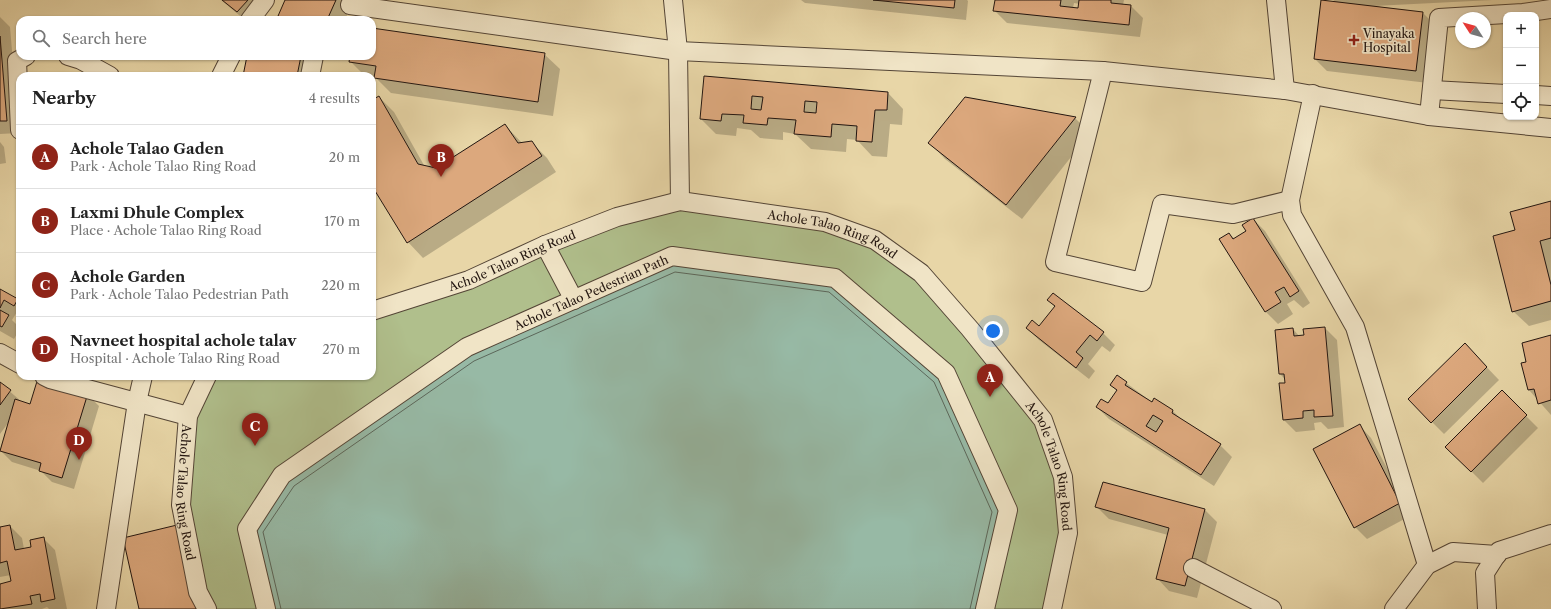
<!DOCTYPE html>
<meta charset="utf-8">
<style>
body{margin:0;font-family:"Libre Caslon Text",serif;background:#f6f6f6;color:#222}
.controls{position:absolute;right:12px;top:12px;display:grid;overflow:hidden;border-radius:8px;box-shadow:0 1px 3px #0004}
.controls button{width:36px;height:36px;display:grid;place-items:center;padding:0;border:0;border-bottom:1px solid #e0e0e0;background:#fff;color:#222;font:20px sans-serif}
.compass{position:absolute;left:1455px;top:12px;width:36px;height:36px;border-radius:50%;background:#fff;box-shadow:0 1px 3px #0004;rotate:306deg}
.you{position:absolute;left:993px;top:331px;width:14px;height:14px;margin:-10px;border:3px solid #fff;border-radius:50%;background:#1a73e8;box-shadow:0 0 0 6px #1a73e833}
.badge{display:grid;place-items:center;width:26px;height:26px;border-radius:50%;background:#8f2418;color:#fff;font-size:13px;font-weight:700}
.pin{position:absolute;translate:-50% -33px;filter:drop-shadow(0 1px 2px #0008)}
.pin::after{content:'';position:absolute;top:21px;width:14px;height:12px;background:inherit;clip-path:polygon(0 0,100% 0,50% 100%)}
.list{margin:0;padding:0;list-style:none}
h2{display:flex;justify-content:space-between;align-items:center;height:52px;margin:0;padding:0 16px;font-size:17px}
h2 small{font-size:13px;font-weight:400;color:#767676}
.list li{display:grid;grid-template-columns:26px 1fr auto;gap:12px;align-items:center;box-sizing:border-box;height:64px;padding:0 16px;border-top:1px solid #e0e0e0}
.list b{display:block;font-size:15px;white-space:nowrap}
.list p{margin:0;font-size:13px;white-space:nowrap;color:#767676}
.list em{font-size:13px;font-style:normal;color:#767676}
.icon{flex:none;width:22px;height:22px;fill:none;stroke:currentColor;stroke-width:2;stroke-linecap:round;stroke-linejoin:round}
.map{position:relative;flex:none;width:1551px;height:609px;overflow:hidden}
.search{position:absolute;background:#fff;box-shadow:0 1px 3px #0004;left:16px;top:16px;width:360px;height:44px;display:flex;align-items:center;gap:10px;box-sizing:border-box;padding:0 14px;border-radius:12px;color:#767676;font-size:15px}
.panel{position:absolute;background:#fff;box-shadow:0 1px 3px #0004;left:16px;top:72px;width:360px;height:308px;border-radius:12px}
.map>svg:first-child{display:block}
.green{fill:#b0bf8c;stroke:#696a4e}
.water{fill:#97b9a5;stroke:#687769}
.shadow{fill:#0003;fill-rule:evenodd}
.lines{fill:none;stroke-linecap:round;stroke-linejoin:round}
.shore{stroke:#5c675a;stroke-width:1}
.building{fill:#dca87d;stroke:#221510;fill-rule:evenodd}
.street-casing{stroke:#544536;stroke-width:20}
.street{stroke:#f0e4c6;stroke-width:18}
.poi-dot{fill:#8f2418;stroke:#f0e4c6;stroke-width:1.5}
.labels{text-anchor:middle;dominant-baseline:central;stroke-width:3.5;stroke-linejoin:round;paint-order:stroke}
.poi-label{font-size:12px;fill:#221510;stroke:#f0e4c6;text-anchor:start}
.street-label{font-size:12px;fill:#221510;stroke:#f0e4c6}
</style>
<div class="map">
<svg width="1551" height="609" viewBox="0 0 1551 609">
<rect width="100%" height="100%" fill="#e8d6a7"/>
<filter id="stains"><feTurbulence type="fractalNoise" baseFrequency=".005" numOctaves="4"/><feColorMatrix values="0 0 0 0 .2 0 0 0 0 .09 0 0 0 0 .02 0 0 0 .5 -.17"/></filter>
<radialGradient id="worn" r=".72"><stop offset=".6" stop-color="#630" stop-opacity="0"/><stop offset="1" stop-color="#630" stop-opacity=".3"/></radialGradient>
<polygon class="green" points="680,201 825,222 921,273 1043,420 1068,533 1052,609 207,609 182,485 188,416 207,376 372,376 372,311"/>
<polygon class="water" points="672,256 835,278 946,373 1008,510 985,609 266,609 247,529 282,475 467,347"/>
<g class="shadow">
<polygon points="221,0 270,0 245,20"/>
<polygon points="286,0 353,0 345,20 284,20 279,15"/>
<polygon points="801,0 967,0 968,1 966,20 805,3"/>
<path d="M996 0H1124L1123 5 1131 6 1143 18 1140 37 1007 23 994 10ZM1074 3 1080 4 1079 9 1073 8Z"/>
<polygon points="1333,0 1493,0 1374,6 1423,13 1435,25 1428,83 1327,71 1315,59 1336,2"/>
<polygon points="0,17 10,27 19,133 0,134"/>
<polygon points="372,29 544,54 560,69 553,116 391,93 376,78 372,78 372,76 365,76 350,61 351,56 372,56"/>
<polygon points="248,56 315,56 311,76 244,76"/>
<polygon points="705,77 888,93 903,109 902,125 890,124 887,157 872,156 857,140 847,139 846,152 811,149 795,134 783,132 783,140 760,138 751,130 737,128 736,136 716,134 701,119"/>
<polygon points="379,97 394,112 425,167 436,169 505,125 522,143 531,142 547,158 556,172 423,258 408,242 372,184 372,101"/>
<polygon points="1075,118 1090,133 1022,219 945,159 930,143"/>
<polygon points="0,142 4,147 6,163 0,164"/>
<polygon points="1551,202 1551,320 1529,326 1513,311 1516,231"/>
<polygon points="1253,219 1265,231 1310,303 1303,308 1294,300 1287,304 1293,314 1278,324 1266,312 1229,234 1235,239 1248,231"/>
<polygon points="0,290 20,302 20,314 17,312 12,320 20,328 14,339 0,331"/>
<polygon points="1048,300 1103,333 1115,345 1110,352 1102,346 1088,364 1095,371 1089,379 1039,340 1027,328 1039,327 1055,307"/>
<polygon points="1325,328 1337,340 1344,427 1328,429 1321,422 1314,423 1315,430 1296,432 1284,420 1286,384 1285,379 1280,374 1293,329 1300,337"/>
<polygon points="1551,336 1551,415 1529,390 1528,363"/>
<polygon points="1477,357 1499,380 1444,434 1432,422"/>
<polygon points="1117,376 1153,403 1155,400 1173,411 1183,421 1220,445 1232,457 1214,486 1109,419 1097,407 1108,405 1117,391 1111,385"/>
<polygon points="0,383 22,402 31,405 87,394 99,406 74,489 52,482 41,471 12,462 0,450 8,423 0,434"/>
<polygon points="1502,392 1538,428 1483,483 1447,447"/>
<polygon points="1359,425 1371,438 1412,515 1367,539 1355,527"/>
<polygon points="1097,507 1205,510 1217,522 1197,598 1169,591 1157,578 1168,535 1109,519"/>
<polygon points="10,526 22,538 24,549 32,548 43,538 55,550 67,609 49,609 47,607 42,609 0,609 0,585 12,582 11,575 0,577 0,528"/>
</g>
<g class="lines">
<polyline class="shore" points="281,609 263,532 294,486 474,361 675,272 829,292 934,382 992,512 970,609"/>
</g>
<g class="building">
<polygon points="222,0 248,0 237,12"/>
<polygon points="285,0 336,0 327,20 288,20 278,16"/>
<polygon points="873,0 955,0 954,8"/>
<polygon points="995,0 1061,0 1060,6 1078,8 1079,0 1111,0 1111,3 1131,5 1129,25 993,11"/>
<polygon points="1321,0 1423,12 1416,71 1314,59"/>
<polygon points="372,28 545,53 538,102 374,78 376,66 349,62 350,56 372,56"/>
<polygon points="0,36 7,121 0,121"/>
<polygon points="247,56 301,56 297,76 243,76"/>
<path d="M704 76 888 92 887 110H875L872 142 856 141 857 126 832 124 831 137 794 134 796 120 768 118 767 125 743 123 744 115 722 114 721 121 700 119ZM752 96 763 97 761 110 751 109ZM805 101 817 102 816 113 804 112Z"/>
<polygon points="379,96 418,164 436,168 505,124 518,143 532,141 542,156 407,243 372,186 372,100"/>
<polygon points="965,97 1076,117 1006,205 928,143"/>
<polygon points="1551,201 1551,238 1540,241 1551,285 1551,301 1512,312 1493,236 1515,230 1510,212"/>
<polygon points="1253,218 1299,291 1290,297 1284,287 1275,292 1281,302 1265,312 1219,239 1229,233 1233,239 1246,231 1242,225"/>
<polygon points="0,289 18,299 14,306 4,300 0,308"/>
<polygon points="1053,293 1104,332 1097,341 1090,335 1076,352 1083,358 1076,368 1026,328 1032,320 1039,326 1055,306 1047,300"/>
<polygon points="0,310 9,315 2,327 0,326"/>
<polygon points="1325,327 1333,416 1314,417 1314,410 1303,411 1303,418 1283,420 1279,383 1285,383 1284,374 1279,374 1275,330 1293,328 1294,336 1304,335 1303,329"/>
<polygon points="1551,335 1551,400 1538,404 1534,389 1528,390 1521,363 1526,362 1522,343"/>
<polygon points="1465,343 1487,367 1431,423 1408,399"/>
<path d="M1117 375 1127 382 1125 385 1152 402 1154 398 1173 410 1172 413 1221 444 1201 475 1096 407 1101 399 1108 403 1117 390 1110 385ZM1153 415 1163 421 1156 432 1146 426Z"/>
<polygon points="38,378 88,393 62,478 39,471 41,463 0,451 15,399 30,404"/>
<polygon points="0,382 11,390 0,405"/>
<polygon points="1502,390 1527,415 1471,472 1445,447"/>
<polygon points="1360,424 1400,503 1354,528 1313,449"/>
<polygon points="1103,482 1205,509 1185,586 1156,579 1169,528 1095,507"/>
<polygon points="10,525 15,550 31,547 30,540 44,537 55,599 41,602 40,594 30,596 32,604 0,609 0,584 11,581 7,561 0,563 0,527"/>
<polygon points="177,525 196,609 139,609 123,538"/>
</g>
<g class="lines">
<defs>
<g id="street">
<polyline points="1276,0 1285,90"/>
<polyline points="350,5 678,51 673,0"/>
<polyline points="250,20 265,0"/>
<polyline points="68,56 81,60 110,76"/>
<polyline points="1103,71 1055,262 1142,282 1162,204 1233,214 1290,200"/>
<polyline points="221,76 231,56"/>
<polyline points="310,76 314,56"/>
<polyline points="1432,90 1506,94"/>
<polyline points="1313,94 1290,200 1292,215 1355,327 1427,565"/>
<polyline points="1536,95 1551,96"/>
<polyline points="1429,116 1439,18 1523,13 1551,9"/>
<polyline points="20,130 17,61 26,56"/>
<polyline points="680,201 678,51 1103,71 1285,90 1429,116 1551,128"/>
<polyline points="545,245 574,300"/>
<path id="s1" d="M372 311 469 280 545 245 617 217 680 201 825 222 875 240 921 273 970 329 1043 420 1063 477 1068 533 1052 609"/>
<polyline points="0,353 20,364"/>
<polyline points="44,376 50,379 188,416"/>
<path id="s2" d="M207 376 188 416 181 505 198 592 207 609"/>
<polyline points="1193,568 1272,609"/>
<polyline points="106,609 137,402 143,376"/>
<path id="s3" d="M266 609 247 529 282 475 467 347 672 256 835 278 946 373 1008 510 985 609"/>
<polyline points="1394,609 1427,565 1453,552 1497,555"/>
<polyline points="1487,609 1485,573 1499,551 1551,534"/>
</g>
</defs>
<use href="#street" class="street-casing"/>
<use href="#street" class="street"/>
</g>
<path class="poi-dot" d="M1352 34h4v4h4v4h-4v4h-4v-4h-4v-4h4z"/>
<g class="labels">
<g class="poi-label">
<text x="1363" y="33">Vinayaka<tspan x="1363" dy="14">Hospital</tspan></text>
</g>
<g class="street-label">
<text stroke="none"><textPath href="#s1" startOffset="485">Achole Talao Ring Road</textPath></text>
<text stroke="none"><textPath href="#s1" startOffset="149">Achole Talao Ring Road</textPath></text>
<text stroke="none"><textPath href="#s3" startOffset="507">Achole Talao Pedestrian Path</textPath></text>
<text stroke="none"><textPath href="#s1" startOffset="821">Achole Talao Ring Road</textPath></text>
<text stroke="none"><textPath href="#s2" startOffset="121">Achole Talao Ring Road</textPath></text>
</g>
</g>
<rect width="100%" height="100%" filter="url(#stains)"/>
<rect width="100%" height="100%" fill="url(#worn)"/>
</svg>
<div class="controls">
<button>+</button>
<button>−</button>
<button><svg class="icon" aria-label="locate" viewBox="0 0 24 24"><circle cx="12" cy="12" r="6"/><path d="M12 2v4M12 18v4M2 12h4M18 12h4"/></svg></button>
</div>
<svg class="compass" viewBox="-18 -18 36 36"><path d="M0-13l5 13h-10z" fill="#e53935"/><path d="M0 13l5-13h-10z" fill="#767676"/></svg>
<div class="you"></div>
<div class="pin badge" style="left:990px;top:397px">A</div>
<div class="pin badge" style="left:441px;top:177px">B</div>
<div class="pin badge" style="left:255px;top:446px">C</div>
<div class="pin badge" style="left:79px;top:460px">D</div>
<div class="search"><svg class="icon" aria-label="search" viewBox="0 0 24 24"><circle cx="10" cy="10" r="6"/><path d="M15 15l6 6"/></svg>Search here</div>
<section class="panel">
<h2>Nearby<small>4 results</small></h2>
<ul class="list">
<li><span class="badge">A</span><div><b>Achole Talao Gaden</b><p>Park · Achole Talao Ring Road</p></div><em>20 m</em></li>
<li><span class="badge">B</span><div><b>Laxmi Dhule Complex</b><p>Place · Achole Talao Ring Road</p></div><em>170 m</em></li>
<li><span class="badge">C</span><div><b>Achole Garden</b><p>Park · Achole Talao Pedestrian Path</p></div><em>220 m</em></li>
<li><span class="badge">D</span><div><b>Navneet hospital achole talav</b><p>Hospital · Achole Talao Ring Road</p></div><em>270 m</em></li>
</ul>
</section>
</div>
